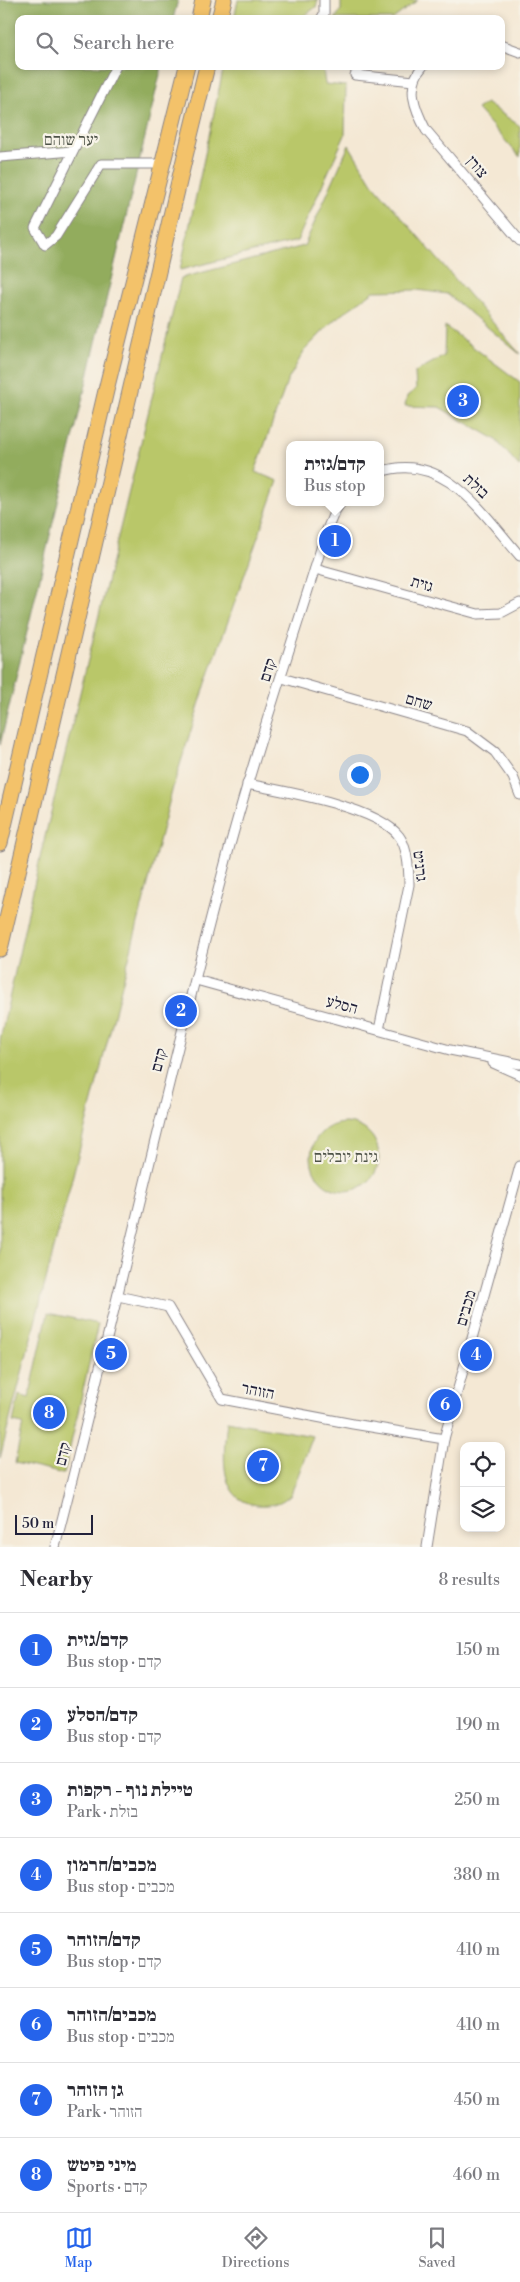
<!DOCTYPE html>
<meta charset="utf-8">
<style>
body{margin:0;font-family:"Libre Bodoni","Frank Ruhl Libre",serif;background:#f7f7f7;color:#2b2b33}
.controls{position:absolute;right:15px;bottom:15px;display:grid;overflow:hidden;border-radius:10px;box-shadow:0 2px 8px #0003}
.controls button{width:45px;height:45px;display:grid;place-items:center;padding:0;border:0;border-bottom:1px solid #e1e1e2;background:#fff;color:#2b2b33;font:25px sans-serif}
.scale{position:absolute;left:15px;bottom:12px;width:78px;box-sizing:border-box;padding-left:5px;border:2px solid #22223b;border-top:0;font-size:14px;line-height:18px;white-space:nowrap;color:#22223b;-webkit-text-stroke:4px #f7f3e8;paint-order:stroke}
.you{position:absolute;left:359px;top:774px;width:18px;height:18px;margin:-12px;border:4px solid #fff;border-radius:50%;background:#1a73e8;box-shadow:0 0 0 8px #1a73e833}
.badge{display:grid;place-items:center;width:32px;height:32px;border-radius:50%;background:#2563eb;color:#fff;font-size:16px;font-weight:700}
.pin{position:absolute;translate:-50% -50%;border:2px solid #fff;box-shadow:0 1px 5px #0006}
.popup{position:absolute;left:286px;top:441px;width:98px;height:65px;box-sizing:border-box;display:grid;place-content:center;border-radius:10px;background:#fff;filter:drop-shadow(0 1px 4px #0005);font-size:16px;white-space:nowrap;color:#7c7c81}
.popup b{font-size:19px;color:#2b2b33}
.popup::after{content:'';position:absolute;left:50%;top:100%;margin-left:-10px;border:10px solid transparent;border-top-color:#fff}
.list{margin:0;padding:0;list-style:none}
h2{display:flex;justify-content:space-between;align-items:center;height:65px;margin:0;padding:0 20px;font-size:21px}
h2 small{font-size:16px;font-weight:400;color:#7c7c81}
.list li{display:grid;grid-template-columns:32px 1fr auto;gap:15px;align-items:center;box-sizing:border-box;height:75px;padding:0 20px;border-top:1px solid #e1e1e2}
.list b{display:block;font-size:19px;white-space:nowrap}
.list p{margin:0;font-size:16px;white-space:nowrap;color:#7c7c81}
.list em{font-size:16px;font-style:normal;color:#7c7c81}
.icon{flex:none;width:28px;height:28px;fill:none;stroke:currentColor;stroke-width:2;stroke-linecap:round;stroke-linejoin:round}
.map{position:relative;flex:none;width:520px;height:1547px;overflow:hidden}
.search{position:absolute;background:#fff;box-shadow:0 2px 8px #0003;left:15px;right:15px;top:15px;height:55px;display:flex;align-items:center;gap:12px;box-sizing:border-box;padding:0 18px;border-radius:10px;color:#7c7c81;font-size:19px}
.sheet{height:665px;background:#fff}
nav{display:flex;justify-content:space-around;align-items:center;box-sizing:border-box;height:70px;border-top:1px solid #e1e1e2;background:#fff;font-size:14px;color:#7c7c81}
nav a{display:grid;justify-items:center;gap:2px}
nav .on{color:#2563eb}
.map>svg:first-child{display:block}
.green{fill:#b9c769;stroke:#6e7452}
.forest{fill:#92ac5d;stroke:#5a674c}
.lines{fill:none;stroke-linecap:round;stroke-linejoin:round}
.street-casing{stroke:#8b8588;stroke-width:11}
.primary-casing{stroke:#8b8588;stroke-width:17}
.street{stroke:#fff;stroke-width:9}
.primary{stroke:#f3c26a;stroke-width:15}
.labels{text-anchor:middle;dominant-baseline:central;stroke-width:4.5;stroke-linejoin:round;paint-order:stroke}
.park-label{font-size:16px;fill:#4f5449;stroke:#f7f3e8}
.street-label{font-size:16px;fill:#22223b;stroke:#f7f3e8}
</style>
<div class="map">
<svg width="520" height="1547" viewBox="0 0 520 1547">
<rect width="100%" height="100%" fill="#f7f3e8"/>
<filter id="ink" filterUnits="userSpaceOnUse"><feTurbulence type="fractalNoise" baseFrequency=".02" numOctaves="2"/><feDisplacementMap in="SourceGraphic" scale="10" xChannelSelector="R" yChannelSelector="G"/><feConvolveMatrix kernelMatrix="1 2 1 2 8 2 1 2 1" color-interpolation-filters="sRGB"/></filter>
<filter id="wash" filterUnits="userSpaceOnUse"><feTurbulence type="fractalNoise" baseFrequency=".0096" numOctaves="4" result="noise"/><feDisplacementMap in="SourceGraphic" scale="20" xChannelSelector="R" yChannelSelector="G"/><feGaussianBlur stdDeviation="1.12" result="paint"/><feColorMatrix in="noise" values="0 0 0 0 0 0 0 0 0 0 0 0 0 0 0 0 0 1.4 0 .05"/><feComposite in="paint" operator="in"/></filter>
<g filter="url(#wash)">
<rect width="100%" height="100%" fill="#f4e8d4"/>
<g class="green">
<polygon points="238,0 318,0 316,7 300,19 234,19"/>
<polygon points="341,0 418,0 393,19 335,19 341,10"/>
<polygon points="224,66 320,66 323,69 325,84 346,86 345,135 297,241 180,270"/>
<polygon points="486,103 520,126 520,157 477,109"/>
<polygon points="349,145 372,183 520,354 447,294 417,290 374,291 334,320 304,351 287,382 255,472 278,481 206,683 173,787 0,1458 0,1040 42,849 181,278 304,246"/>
<polygon points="445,326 520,382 520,467 495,439 439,407 405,406 407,396 416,389 415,372 444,356"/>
<circle cx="345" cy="1157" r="34"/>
<polygon points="48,1313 98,1324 64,1474 15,1463 23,1424 13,1422 19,1395 29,1398"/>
<path d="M227 1421 313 1436 291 1494C281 1504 271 1506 257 1505 216 1500 224 1450 227 1421Z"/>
</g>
<polygon class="forest" points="0,0 178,0 173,19 19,19 19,66 162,66 0,745"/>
</g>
<g filter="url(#ink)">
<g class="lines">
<defs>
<g id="street">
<polyline points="321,19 324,14 324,0"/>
<polyline points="501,45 520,52"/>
<polyline points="116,66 35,228 45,245 56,236 101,164 163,164"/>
<path d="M423 66C405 86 415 109 426 130L520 241"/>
<polyline points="355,75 414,81"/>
<polyline points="0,157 73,151"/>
<path d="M380 472C444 450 483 514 520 556"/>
<polyline points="315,569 478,614 501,613 520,603"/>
<polyline points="282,678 467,731 495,752 513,777 520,795"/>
<path d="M247 784C283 791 378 807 399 836 408 848 409 871 409 885L379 1030"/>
<polyline points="196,980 450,1050 520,1064"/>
<polyline points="493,1063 520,1075"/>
<polyline points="118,1296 168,1307 222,1399 353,1424 444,1439"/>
<path d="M55 1547C114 1319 165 1088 226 860 255 750 293 642 326 532L334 513 341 502"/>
<polyline points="427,1547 444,1439 520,1166"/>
</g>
<g id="primary">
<polyline points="199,19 203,0"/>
<polyline points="219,19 224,0"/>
<polyline points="0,843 108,382 187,66"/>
<polyline points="0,949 185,156 207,66"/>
</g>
</defs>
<use href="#street" class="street-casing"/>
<use href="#primary" class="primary-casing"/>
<use href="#street" class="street"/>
<use href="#primary" class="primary"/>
</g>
</g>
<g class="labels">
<g class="park-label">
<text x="71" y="140">יער שוהם</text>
<text x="346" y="1157">גינת יובלים</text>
</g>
<g class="street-label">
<text transform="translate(477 167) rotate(50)">צורן</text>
<text transform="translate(476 486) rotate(43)">בזלת</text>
<text transform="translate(422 584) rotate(16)">גזית</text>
<text transform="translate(268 670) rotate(-73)">קדם</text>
<text transform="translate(419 702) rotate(16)">שחם</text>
<text transform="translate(420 866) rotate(83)">גרניט</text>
<text transform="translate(342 1005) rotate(15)">הסלע</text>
<text transform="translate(159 1060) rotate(-75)">קדם</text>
<text transform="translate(466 1308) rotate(-74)">מכבים</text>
<text transform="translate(258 1391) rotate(11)">הזוהר</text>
<text transform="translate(63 1454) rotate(-76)">קדם</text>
</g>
</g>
</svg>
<div class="controls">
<button><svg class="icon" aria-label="locate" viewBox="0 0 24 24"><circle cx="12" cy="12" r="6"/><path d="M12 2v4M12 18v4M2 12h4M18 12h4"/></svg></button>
<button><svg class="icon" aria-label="layers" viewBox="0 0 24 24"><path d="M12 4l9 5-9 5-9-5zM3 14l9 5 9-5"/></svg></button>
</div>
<div class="scale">50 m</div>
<div class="you"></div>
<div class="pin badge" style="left:335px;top:541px">1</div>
<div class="popup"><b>קדם/גזית</b>Bus stop</div>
<div class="pin badge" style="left:181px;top:1011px">2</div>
<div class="pin badge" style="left:463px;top:401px">3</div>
<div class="pin badge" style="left:476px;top:1355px">4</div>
<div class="pin badge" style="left:111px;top:1354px">5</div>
<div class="pin badge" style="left:445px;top:1405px">6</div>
<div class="pin badge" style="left:263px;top:1466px">7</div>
<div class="pin badge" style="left:49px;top:1413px">8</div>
<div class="search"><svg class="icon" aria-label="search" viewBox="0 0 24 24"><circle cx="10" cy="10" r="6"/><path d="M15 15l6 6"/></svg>Search here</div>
</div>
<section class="sheet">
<h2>Nearby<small>8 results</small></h2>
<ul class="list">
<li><span class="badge">1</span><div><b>קדם/גזית</b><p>Bus stop · קדם</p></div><em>150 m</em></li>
<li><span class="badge">2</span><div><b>קדם/הסלע</b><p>Bus stop · קדם</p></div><em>190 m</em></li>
<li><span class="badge">3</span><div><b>טיילת נוף - רקפות</b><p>Park · בזלת</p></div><em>250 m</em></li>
<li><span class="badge">4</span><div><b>מכבים/חרמון</b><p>Bus stop · מכבים</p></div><em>380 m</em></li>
<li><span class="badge">5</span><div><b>קדם/הזוהר</b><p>Bus stop · קדם</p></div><em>410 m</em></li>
<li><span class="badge">6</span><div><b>מכבים/הזוהר</b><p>Bus stop · מכבים</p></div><em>410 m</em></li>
<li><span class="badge">7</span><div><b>גן הזוהר</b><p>Park · הזוהר</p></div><em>450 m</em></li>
<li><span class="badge">8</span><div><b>מיני פיטש</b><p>Sports · קדם</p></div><em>460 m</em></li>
</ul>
</section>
<nav>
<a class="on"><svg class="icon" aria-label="map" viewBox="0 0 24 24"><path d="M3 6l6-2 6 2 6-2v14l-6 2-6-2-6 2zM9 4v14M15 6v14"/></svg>Map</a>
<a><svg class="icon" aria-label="directions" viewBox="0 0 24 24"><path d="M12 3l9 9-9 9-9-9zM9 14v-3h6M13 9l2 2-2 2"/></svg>Directions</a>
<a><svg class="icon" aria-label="saved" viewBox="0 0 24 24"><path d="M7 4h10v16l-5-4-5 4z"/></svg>Saved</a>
</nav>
